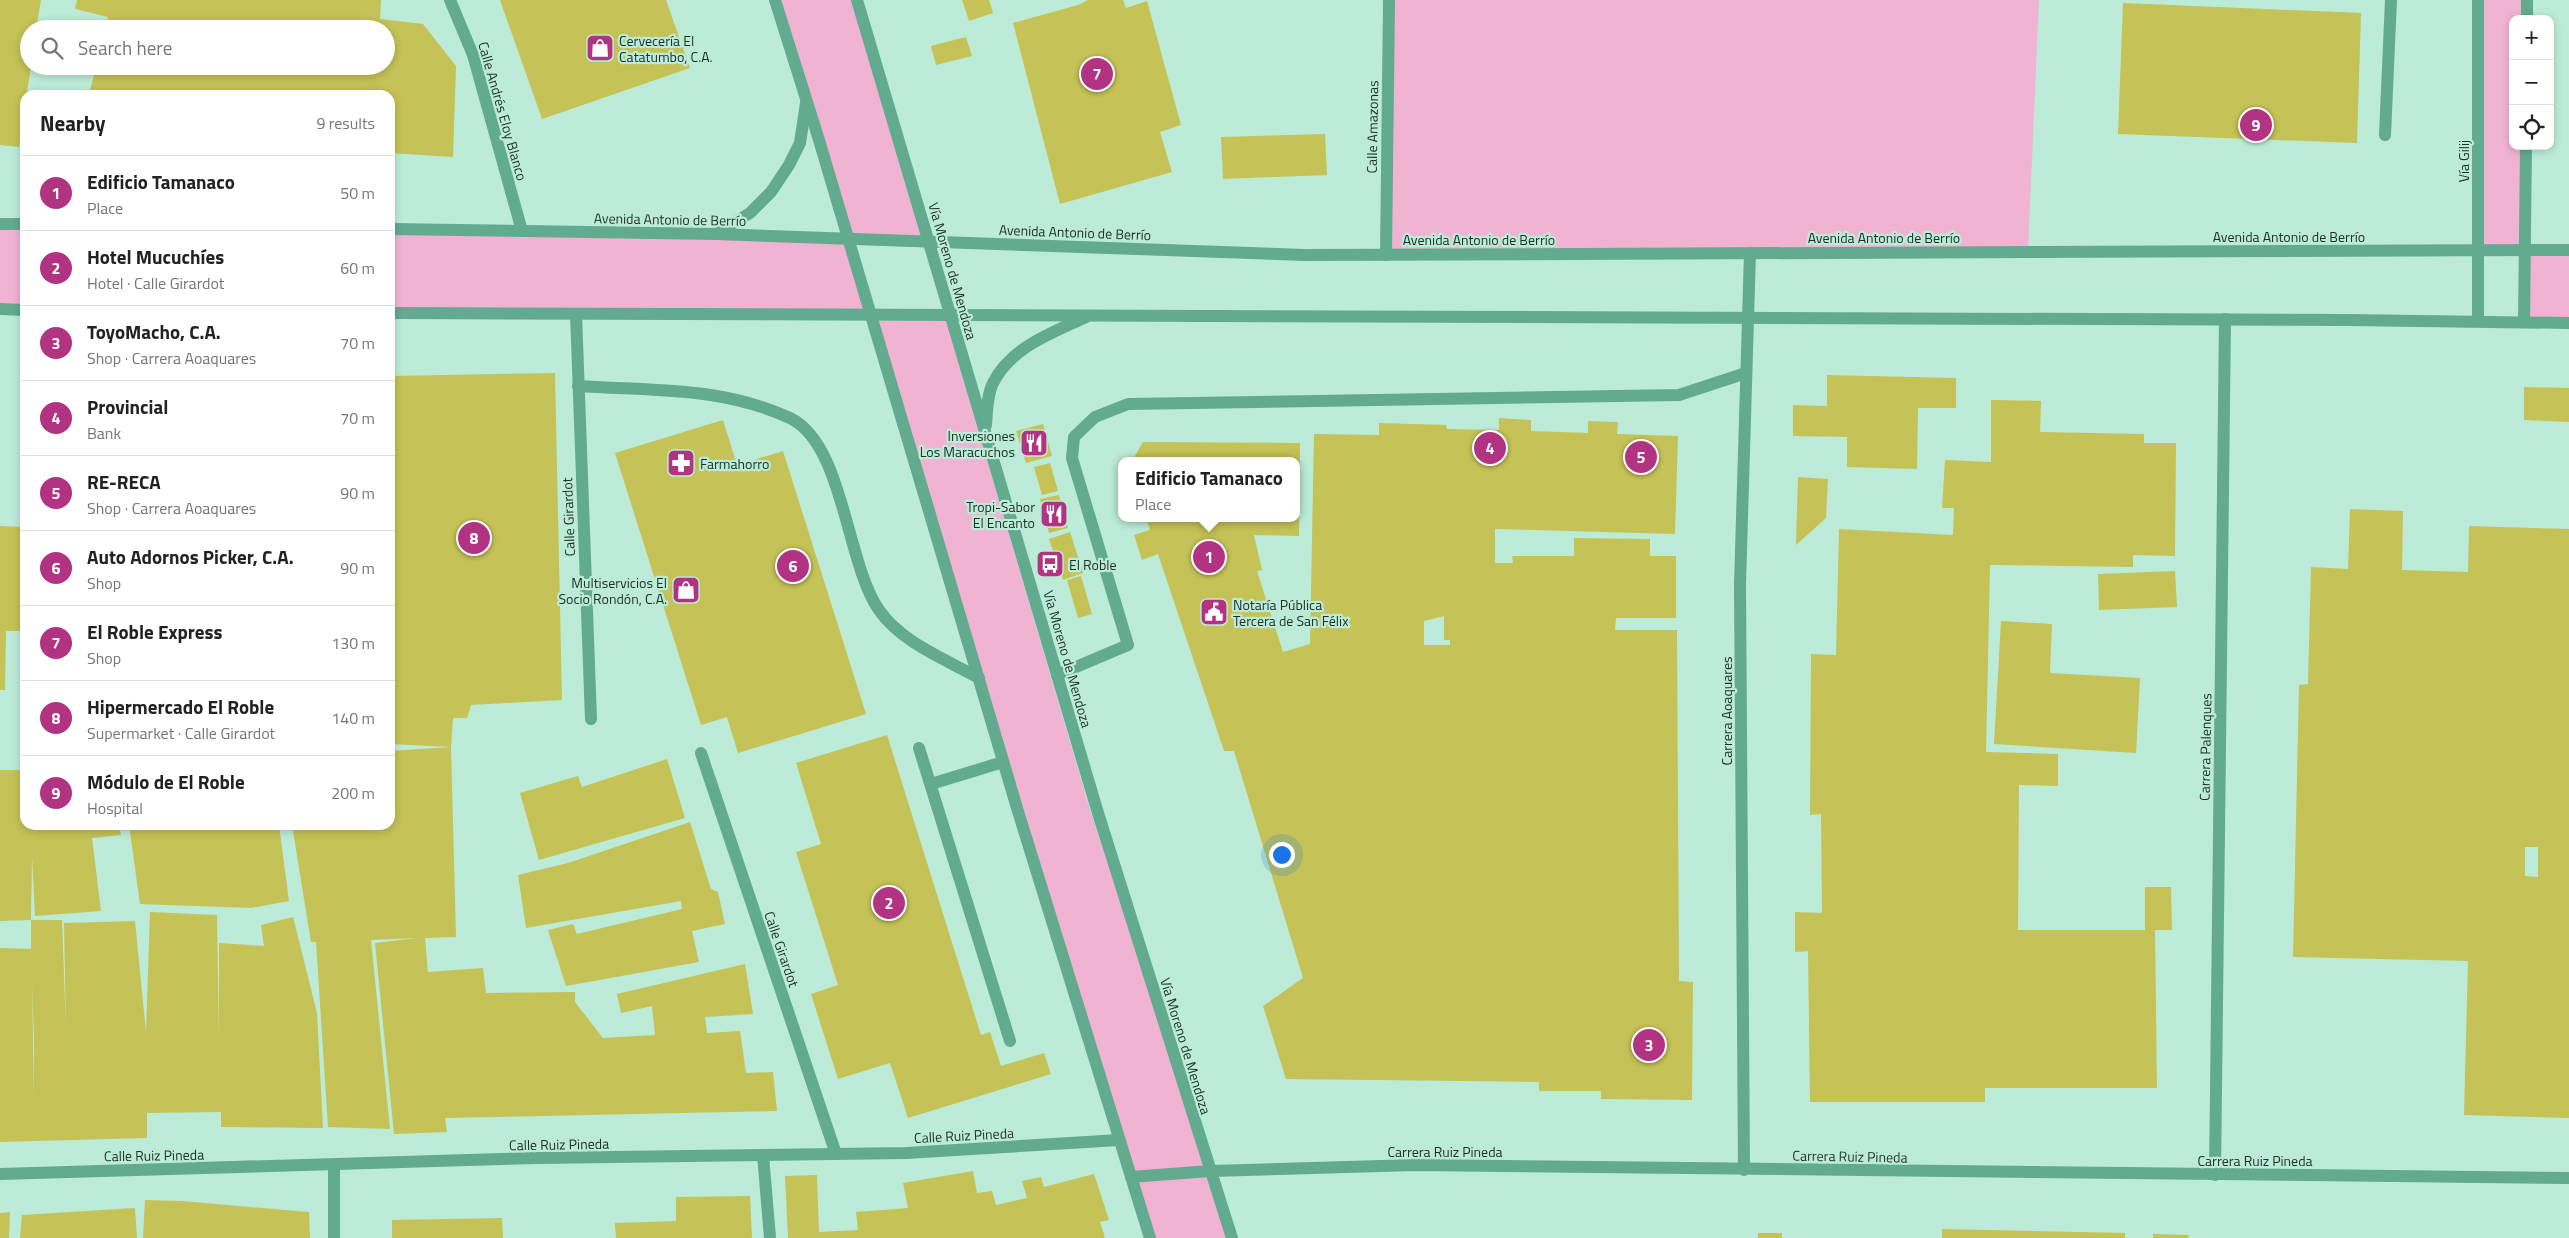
<!DOCTYPE html>
<meta charset="utf-8">
<style>
body{margin:0;font-family:"Titillium Web",sans-serif;background:#f6f6f6;color:#222}
.controls{position:absolute;right:15px;top:15px;display:grid;overflow:hidden;border-radius:10px;box-shadow:0 2px 8px #0003}
.controls button{width:45px;height:45px;display:grid;place-items:center;padding:0;border:0;border-bottom:1px solid #e0e0e0;background:#fff;color:#222;font:25px sans-serif}
.you{position:absolute;left:1281px;top:854px;width:18px;height:18px;margin:-12px;border:4px solid #fff;border-radius:50%;background:#1a73e8;box-shadow:0 0 0 8px #1a73e833}
.badge{display:grid;place-items:center;width:32px;height:32px;border-radius:50%;background:#b23381;color:#fff;font-size:16px;font-weight:700}
.pin{position:absolute;translate:-50% -50%;border:2px solid #fff;box-shadow:0 1px 5px #0006}
.popup{position:absolute;left:1118px;top:457px;width:182px;height:65px;box-sizing:border-box;display:grid;place-content:center;border-radius:10px;background:#fff;filter:drop-shadow(0 1px 4px #0005);font-size:16px;white-space:nowrap;color:#767676}
.popup b{font-size:19px;color:#222}
.popup::after{content:'';position:absolute;left:50%;top:100%;margin-left:-10px;border:10px solid transparent;border-top-color:#fff}
.list{margin:0;padding:0;list-style:none}
h2{display:flex;justify-content:space-between;align-items:center;height:65px;margin:0;padding:0 20px;font-size:21px}
h2 small{font-size:16px;font-weight:400;color:#767676}
.list li{display:grid;grid-template-columns:32px 1fr auto;gap:15px;align-items:center;box-sizing:border-box;height:75px;padding:0 20px;border-top:1px solid #e0e0e0}
.list b{display:block;font-size:19px;white-space:nowrap}
.list p{margin:0;font-size:16px;white-space:nowrap;color:#767676}
.list em{font-size:16px;font-style:normal;color:#767676}
.icon{flex:none;width:28px;height:28px;fill:none;stroke:currentColor;stroke-width:2;stroke-linecap:round;stroke-linejoin:round}
.map{position:relative;flex:none;width:2569px;height:1238px;overflow:hidden}
.search{position:absolute;background:#fff;box-shadow:0 2px 8px #0003;left:20px;top:20px;width:375px;height:55px;display:flex;align-items:center;gap:12px;box-sizing:border-box;padding:0 18px;border-radius:28px;color:#767676;font-size:19px}
.panel{position:absolute;background:#fff;box-shadow:0 2px 8px #0003;left:20px;top:90px;width:375px;height:740px;border-radius:15px}
.map>svg:first-child{display:block}
.green{fill:#f0b4d2}
.building{fill:#c5c257;fill-rule:evenodd}
.lines{fill:none;stroke-linecap:round;stroke-linejoin:round}
.minor{stroke:#62ab8f;stroke-width:12}
.labels{text-anchor:middle;dominant-baseline:central;stroke-width:4.5;stroke-linejoin:round;paint-order:stroke}
.poi-label{font-size:14px;fill:#1d3028;stroke:#bcecd8;text-anchor:start}
.street-label{font-size:14px;fill:#1d3028;stroke:#bcecd8}
</style>
<div class="map">
<svg width="2569" height="1238" viewBox="0 0 2569 1238">
<rect width="100%" height="100%" fill="#bcecd8"/>
<g class="green">
<polygon points="775,0 857,0 929,242 849,239 871,315 390,313 390,229 848,239"/>
<polygon points="1389,0 2039,0 2028,251 1386,255"/>
<polygon points="2478,0 2527,0 2527,19 2513,19 2513,146 2526,146 2525,250 2569,250 2569,323 2524,322 2525,250 2478,250"/>
<polygon points="0,224 25,224 25,310 0,309"/>
<polygon points="946,320 1090,810 1232,1238 1150,1238 1133,1173 877,321"/>
</g>
<g class="building">
<polygon points="0,0 41,0 36,29 29,29 29,66 31,66 19,147 0,145"/>
<polygon points="77,0 381,0 380,19 423,24 456,66 453,157 390,153 390,95 89,95 96,66 386,66 386,29 105,29 108,17 75,9"/>
<polygon points="500,0 666,0 690,68 542,119"/>
<polygon points="962,0 989,0 993,13 969,21"/>
<polygon points="1088,0 1123,0 1126,8 1147,1 1181,125 1160,132 1172,172 1060,204 1013,23 1078,5"/>
<polygon points="2123,3 2361,13 2357,143 2118,134"/>
<polygon points="966,37 972,56 936,65 931,46"/>
<polygon points="1325,134 1327,175 1223,179 1221,137"/>
<polygon points="555,373 562,700 471,705 467,718 453,718 451,747 456,937 425,938 428,972 483,968 486,993 575,992 575,1002 603,1038 655,1035 652,1006 621,1013 617,994 745,964 753,1014 705,1017 707,1033 740,1031 746,1073 773,1072 777,1111 445,1118 447,1132 394,1134 375,943 417,938 371,940 390,1129 328,1127 316,942 311,942 292,825 390,825 390,751 451,747 390,744 390,376"/>
<polygon points="1827,375 1956,378 1956,408 1918,408 1917,469 1847,467 1847,437 1793,436 1793,405 1827,406"/>
<polygon points="2524,387 2569,388 2569,422 2524,420"/>
<polygon points="1991,400 2041,401 2040,432 2144,434 2144,443 2176,443 2175,556 2133,555 2133,567 1990,565 1986,752 2058,754 2058,786 2019,785 2018,930 2145,930 2145,887 2171,887 2172,930 2155,930 2157,1088 1985,1088 1985,1102 1810,1102 1808,951 1795,952 1795,912 1822,913 1821,814 1810,815 1811,654 1836,655 1839,529 1953,535 1954,508 1942,508 1945,460 1991,462"/>
<path d="M1499 418 1531 420V431L1588 433V421L1618 422 1617 434 1678 436 1675 534 1495 529V563H1513L1512 556H1574V538L1650 539V556H1676V618H1616L1615 630H1677L1679 981 1693 982 1692 1100 1601 1099V1091H1539V1082L1286 1079 1263 1006 1303 978 1234 751H1224L1158 554 1142 560 1134 535 1150 530 1146 518H1296V461H1132L1143 442 1300 443 1299 536 1254 535 1262 570 1257 571 1283 652 1310 644 1314 434 1379 435V423L1446 425 1447 429 1499 430ZM1444 616V640H1450V645H1424V621Z"/>
<polygon points="723,420 737,465 783,451 866,714 738,753 727,717 701,725 615,453"/>
<polygon points="1043,424 1052,456 1026,463 1016,431"/>
<polygon points="1050,463 1058,491 1042,495 1034,467"/>
<polygon points="1798,477 1828,479 1826,518 1796,545"/>
<polygon points="1059,495 1068,528 1049,533 1040,499"/>
<path d="M2350 509 2403 511 2402 570 2468 572 2469 526 2569 529V1118L2464 1115 2468 961 2293 957 2299 685 2308 684 2311 567 2348 569ZM2525 847H2538V877L2525 876Z"/>
<polygon points="0,526 22,527 21,612 25,612 25,631 6,631 5,690 0,690"/>
<polygon points="1070,532 1083,573 1063,580 1049,539"/>
<polygon points="2175,571 2177,607 2099,610 2098,574"/>
<polygon points="1081,576 1092,614 1078,618 1067,580"/>
<polygon points="2001,621 2052,624 2050,673 2140,678 2136,753 1994,744"/>
<polygon points="887,735 981,1035 990,1032 1001,1066 1044,1053 1051,1074 908,1118 890,1063 838,1079 811,994 838,985 796,852 821,844 796,763"/>
<polygon points="667,759 685,818 539,860 520,793 578,776 582,787"/>
<polygon points="0,770 20,770 25,778 25,825 119,825 121,835 92,838 101,911 35,916 32,856 31,920 0,921"/>
<polygon points="690,822 711,889 718,892 725,924 692,931 699,962 566,986 548,930 573,924 577,934 682,909 681,901 526,928 518,875 568,863"/>
<polygon points="129,825 279,825 289,901 251,908 140,904"/>
<path d="M150 912 217 915 219 1041V943L264 946 261 925 293 917 317 1013 323 1128 221 1127V1112L147 1113V1138L0 1142V948L31 949V920H62L66 1029 64 923 135 921 146 1032ZM32 983 34 1039V1101Z"/>
<polygon points="973,1171 977,1193 992,1191 996,1205 1027,1198 1022,1181 1041,1177 1044,1187 1094,1174 1109,1220 1100,1222 1105,1238 788,1238 785,1176 817,1175 819,1232 858,1230 856,1212 908,1208 903,1183"/>
<polygon points="750,1196 752,1238 616,1238 615,1223 676,1221 676,1197"/>
<polygon points="145,1200 182,1201 309,1212 310,1238 143,1238"/>
<polygon points="135,1208 137,1238 20,1238 22,1215"/>
<polygon points="10,1212 9,1238 0,1238 0,1213"/>
<polygon points="502,1218 503,1238 392,1238 392,1220"/>
<polygon points="1942,1229 2125,1233 2125,1238 1942,1238"/>
<rect x="1758" y="1233" width="24" height="5"/>
<polygon points="2153,1234 2189,1235 2188,1238 2153,1238"/>
</g>
<g class="lines">
<g class="minor">
<polyline points="450,0 473,55 522,231"/>
<polyline points="775,0 819,140 1017,808 1150,1238"/>
<polyline points="857,0 1098,813 1232,1238"/>
<polyline points="2527,19 2527,0"/>
<polyline points="2385,135 2391,0"/>
<polyline points="0,224 25,224"/>
<polyline points="390,229 716,234 1305,255 2569,250"/>
<polyline points="716,234 750,213 771,192 789,165 800,143 806,103"/>
<polyline points="1386,255 1389,0"/>
<polyline points="0,309 25,310"/>
<polyline points="390,313 2348,320 2569,323"/>
<polyline points="576,314 591,719"/>
<polyline points="2478,321 2478,0"/>
<polyline points="2524,322 2526,146"/>
<path d="M578 386C652 391 720 386 790 418 844 444 846 563 879 610 902 643 945 659 979 678"/>
<path d="M986 425C987 412 987 395 993 383 1011 347 1052 333 1086 317"/>
<polyline points="1057,675 1128,645 1072,458 1074,437 1095,417 1128,404 1679,395 1746,373"/>
<polyline points="919,748 1010,1041"/>
<polyline points="701,753 836,1154"/>
<polyline points="931,784 1003,762"/>
<polyline points="763,1155 770,1238"/>
<polyline points="334,1166 334,1238"/>
<polyline points="1744,1170 1740,584 1750,253"/>
<polyline points="0,1174 537,1158 906,1153 1119,1140"/>
<polyline points="2215,1175 2225,319"/>
<polyline points="1131,1177 1210,1171 1415,1165 2569,1178"/>
</g>
</g>
<defs>
<symbol id="shop-square" viewBox="-11 -11 22 22"><rect x="-9" y="-9" width="18" height="18" rx="4" fill="#b23381" stroke="#bcecd8"/><path d="M-5-2.5h2.3a2.7 3.5 0 0 1 5.4 0H5L5.5 6h-11ZM-1.5-2.5h3a1.5 2.3 0 0 0-3 0Z" fill="#fff"/></symbol>
<symbol id="restaurant-square" viewBox="-11 -11 22 22"><rect x="-9" y="-9" width="18" height="18" rx="4" fill="#b23381" stroke="#bcecd8"/><path d="M-5-6h1v4h1v-4h1v4h1v-4h1v5L-1.5 .5V6h-2V.5L-5-1ZM5-6V6H3V1.5H1.5Q1.5-4 5-6Z" fill="#fff"/></symbol>
<symbol id="pharmacy-square" viewBox="-11 -11 22 22"><rect x="-9" y="-9" width="18" height="18" rx="4" fill="#b23381" stroke="#bcecd8"/><path d="M-2-6h4v4h4v4h-4v4h-4v-4h-4v-4h4Z" fill="#fff"/></symbol>
<symbol id="bus-square" viewBox="-11 -11 22 22"><rect x="-9" y="-9" width="18" height="18" rx="4" fill="#b23381" stroke="#bcecd8"/><path d="M-5-6H5V4H4V6H2V4H-2V6H-4V4H-5ZM-3.5-4V0h7V-4ZM-3.5 1.2v1.5H-2V1.2ZM2 1.2v1.5H3.5V1.2Z" fill="#fff"/></symbol>
<symbol id="civic-square" viewBox="-11 -11 22 22"><rect x="-9" y="-9" width="18" height="18" rx="4" fill="#b23381" stroke="#bcecd8"/><path d="M-.6-6.5H3V-4.5H.6V-3L4-1V1h2V6H-6V1h2V-1L-.6-3ZM-1.2 2.5V6h2.4V2.5Z" fill="#fff"/></symbol>
</defs>
<g fill-rule="evenodd">
<use href="#shop-square" x="584" y="32" width="32" height="32"/>
<use href="#restaurant-square" x="1018" y="427" width="32" height="32"/>
<use href="#pharmacy-square" x="665" y="447" width="32" height="32"/>
<use href="#restaurant-square" x="1038" y="498" width="32" height="32"/>
<use href="#bus-square" x="1034" y="548" width="32" height="32"/>
<use href="#shop-square" x="670" y="574" width="32" height="32"/>
<use href="#civic-square" x="1198" y="596" width="32" height="32"/>
</g>
<g class="labels">
<g class="poi-label">
<text x="619" y="40">Cervecería El<tspan x="619" dy="16">Catatumbo, C.A.</tspan></text>
<text x="1015" y="435" text-anchor="end">Inversiones<tspan x="1015" dy="16">Los Maracuchos</tspan></text>
<text x="700" y="463">Farmahorro</text>
<text x="1035" y="506" text-anchor="end">Tropi-Sabor<tspan x="1035" dy="16">El Encanto</tspan></text>
<text x="1069" y="564">El Roble</text>
<text x="667" y="582" text-anchor="end">Multiservicios El<tspan x="667" dy="16">Socio Rondón, C.A.</tspan></text>
<text x="1233" y="604">Notaría Pública<tspan x="1233" dy="16">Tercera de San Félix</tspan></text>
</g>
<g class="street-label">
<text transform="translate(503 111) rotate(74)">Calle Andrés Eloy Blanco</text>
<text transform="translate(1372 127) rotate(-89)">Calle Amazonas</text>
<text transform="translate(2463 161) rotate(-90)">Vía Gilij</text>
<text transform="translate(670 219) rotate(1)">Avenida Antonio de Berrío</text>
<text transform="translate(1075 232) rotate(2)">Avenida Antonio de Berrío</text>
<text x="2289" y="236">Avenida Antonio de Berrío</text>
<text x="1884" y="237">Avenida Antonio de Berrío</text>
<text x="1479" y="239">Avenida Antonio de Berrío</text>
<text transform="translate(953 271) rotate(74)">Vía Moreno de Mendoza</text>
<text transform="translate(568 517) rotate(-92)">Calle Girardot</text>
<text transform="translate(1068 659) rotate(74)">Vía Moreno de Mendoza</text>
<text transform="translate(1726 711) rotate(-90)">Carrera Aoaquares</text>
<text transform="translate(2205 747) rotate(-89)">Carrera Palenques</text>
<text transform="translate(782 949) rotate(71)">Calle Girardot</text>
<text transform="translate(1186 1046) rotate(73)">Vía Moreno de Mendoza</text>
<text transform="translate(964 1135) rotate(-3)">Calle Ruiz Pineda</text>
<text transform="translate(559 1144) rotate(-1)">Calle Ruiz Pineda</text>
<text x="1445" y="1151">Carrera Ruiz Pineda</text>
<text transform="translate(154 1155) rotate(-1)">Calle Ruiz Pineda</text>
<text transform="translate(1850 1156) rotate(1)">Carrera Ruiz Pineda</text>
<text x="2255" y="1160">Carrera Ruiz Pineda</text>
</g>
</g>
</svg>
<div class="controls">
<button>+</button>
<button>−</button>
<button><svg class="icon" aria-label="locate" viewBox="0 0 24 24"><circle cx="12" cy="12" r="6"/><path d="M12 2v4M12 18v4M2 12h4M18 12h4"/></svg></button>
</div>
<div class="you"></div>
<div class="pin badge" style="left:1209px;top:557px">1</div>
<div class="popup"><b>Edificio Tamanaco</b>Place</div>
<div class="pin badge" style="left:889px;top:903px">2</div>
<div class="pin badge" style="left:1649px;top:1045px">3</div>
<div class="pin badge" style="left:1490px;top:448px">4</div>
<div class="pin badge" style="left:1641px;top:457px">5</div>
<div class="pin badge" style="left:793px;top:566px">6</div>
<div class="pin badge" style="left:1097px;top:74px">7</div>
<div class="pin badge" style="left:474px;top:538px">8</div>
<div class="pin badge" style="left:2256px;top:125px">9</div>
<div class="search"><svg class="icon" aria-label="search" viewBox="0 0 24 24"><circle cx="10" cy="10" r="6"/><path d="M15 15l6 6"/></svg>Search here</div>
<section class="panel">
<h2>Nearby<small>9 results</small></h2>
<ul class="list">
<li><span class="badge">1</span><div><b>Edificio Tamanaco</b><p>Place</p></div><em>50 m</em></li>
<li><span class="badge">2</span><div><b>Hotel Mucuchíes</b><p>Hotel · Calle Girardot</p></div><em>60 m</em></li>
<li><span class="badge">3</span><div><b>ToyoMacho, C.A.</b><p>Shop · Carrera Aoaquares</p></div><em>70 m</em></li>
<li><span class="badge">4</span><div><b>Provincial</b><p>Bank</p></div><em>70 m</em></li>
<li><span class="badge">5</span><div><b>RE-RECA</b><p>Shop · Carrera Aoaquares</p></div><em>90 m</em></li>
<li><span class="badge">6</span><div><b>Auto Adornos Picker, C.A.</b><p>Shop</p></div><em>90 m</em></li>
<li><span class="badge">7</span><div><b>El Roble Express</b><p>Shop</p></div><em>130 m</em></li>
<li><span class="badge">8</span><div><b>Hipermercado El Roble</b><p>Supermarket · Calle Girardot</p></div><em>140 m</em></li>
<li><span class="badge">9</span><div><b>Módulo de El Roble</b><p>Hospital</p></div><em>200 m</em></li>
</ul>
</section>
</div>
